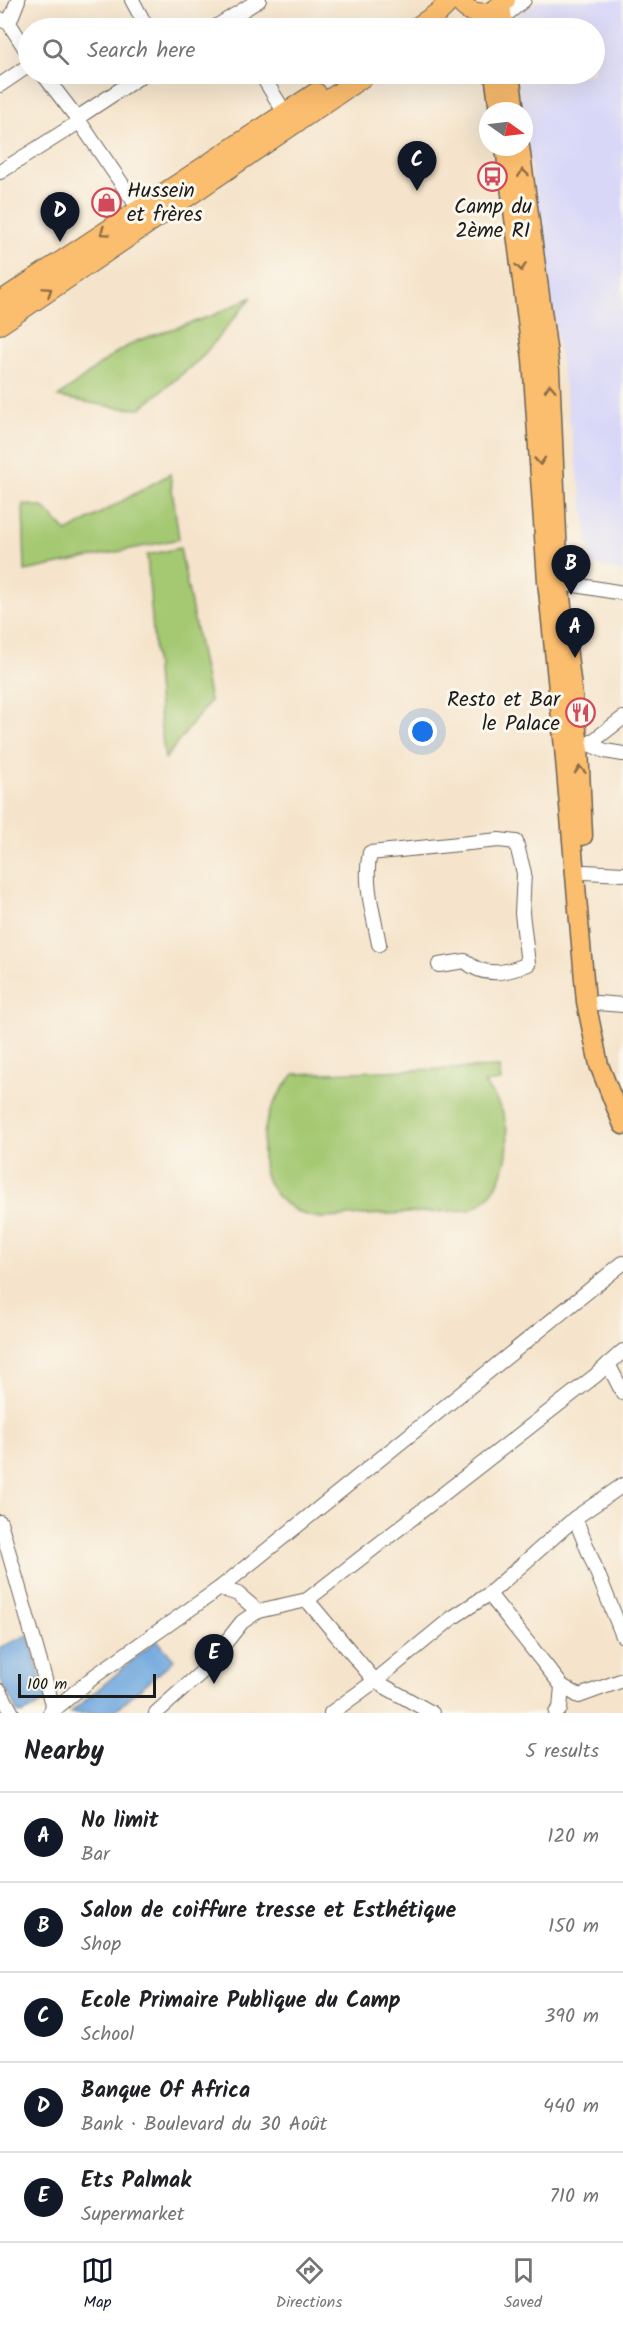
<!DOCTYPE html>
<meta charset="utf-8">
<style>
body{margin:0;font-family:Kalam,sans-serif;background:#f6f6f6;color:#202124}
.compass{position:absolute;left:479px;top:102px;width:54px;height:54px;border-radius:50%;background:#fff;box-shadow:0 6px 24px #0002;rotate:104deg}
.scale{position:absolute;left:18px;bottom:15px;width:138px;box-sizing:border-box;padding-left:6px;border:3px solid #1c1c1c;border-top:0;font-size:16px;line-height:21px;white-space:nowrap;color:#1c1c1c;-webkit-text-stroke:4px #fbf7ec;paint-order:stroke}
.you{position:absolute;left:423px;top:732px;width:21px;height:21px;margin:-15px;border:4px solid #fff;border-radius:50%;background:#1a73e8;box-shadow:0 0 0 9px #1a73e833}
.badge{display:grid;place-items:center;width:39px;height:39px;border-radius:50%;background:#111827;color:#fff;font-size:20px;font-weight:700}
.pin{position:absolute;translate:-50% -50px;filter:drop-shadow(0 2px 3px #0008)}
.pin::after{content:'';position:absolute;top:32px;width:21px;height:18px;background:inherit;clip-path:polygon(0 0,100% 0,50% 100%)}
.list{margin:0;padding:0;list-style:none}
h2{display:flex;justify-content:space-between;align-items:center;height:78px;margin:0;padding:0 24px;font-size:26px}
h2 small{font-size:20px;font-weight:400;color:#757577}
.list li{display:grid;grid-template-columns:39px 1fr auto;gap:18px;align-items:center;box-sizing:border-box;height:90px;padding:0 24px;border-top:2px solid #e0e0e0}
.list b{display:block;font-size:22px;white-space:nowrap}
.list p{margin:0;font-size:20px;white-space:nowrap;color:#757577}
.list em{font-size:20px;font-style:normal;color:#757577}
.icon{flex:none;width:33px;height:33px;fill:none;stroke:currentColor;stroke-width:2;stroke-linecap:round;stroke-linejoin:round}
.map{position:relative;flex:none;width:623px;height:1713px;overflow:hidden}
.search{position:absolute;background:#fff;box-shadow:0 6px 24px #0002;left:18px;right:18px;top:18px;height:66px;display:flex;align-items:center;gap:15px;box-sizing:border-box;padding:0 21px;border-radius:33px;color:#757577;font-size:22px}
.sheet{height:528px;background:#fff}
nav{display:flex;justify-content:space-around;align-items:center;box-sizing:border-box;height:84px;border-top:2px solid #e0e0e0;background:#fff;font-size:16px;color:#757577}
nav a{display:grid;justify-items:center;gap:3px}
nav .on{color:#111827}
.map>svg:first-child{display:block}
.built{fill:#d8d7f8}
.green{fill:#a5c973;stroke:#607248;stroke-width:1.5}
.water{fill:#70a7de;stroke:#46627d;stroke-width:1.5}
.lines{fill:none;stroke-linecap:round;stroke-linejoin:round}
.minor-casing{stroke:#686259;stroke-width:16}
.major-casing{stroke:#686259;stroke-width:21}
.highway-casing{stroke:#686259;stroke-width:22}
.minor{stroke:#fff;stroke-width:14}
.major{stroke:#fbbd6e;stroke-width:18}
.highway{stroke:#fbbd6e;stroke-width:20}
.oneway{stroke:#8c6c45}
.labels{text-anchor:middle;dominant-baseline:central;stroke-width:6;stroke-linejoin:round;paint-order:stroke}
.poi-label{font-size:21px;fill:#1c1c1c;stroke:#fbf7ec;text-anchor:start}
</style>
<div class="map">
<svg width="623" height="1713" viewBox="0 0 623 1713">
<rect width="100%" height="100%" fill="#fbf7ec"/>
<filter id="ink" filterUnits="userSpaceOnUse"><feTurbulence type="fractalNoise" baseFrequency=".0167" numOctaves="2"/><feDisplacementMap in="SourceGraphic" scale="12" xChannelSelector="R" yChannelSelector="G"/><feConvolveMatrix kernelMatrix="1 2 1 2 8 2 1 2 1" color-interpolation-filters="sRGB"/></filter>
<filter id="wash" filterUnits="userSpaceOnUse"><feTurbulence type="fractalNoise" baseFrequency=".008" numOctaves="4" result="noise"/><feDisplacementMap in="SourceGraphic" scale="24" xChannelSelector="R" yChannelSelector="G"/><feGaussianBlur stdDeviation="1.35" result="paint"/><feColorMatrix in="noise" values="0 0 0 0 0 0 0 0 0 0 0 0 0 0 0 0 0 1.4 0 .05"/><feComposite in="paint" operator="in"/></filter>
<g filter="url(#wash)">
<rect width="100%" height="100%" fill="#f5e4cb"/>
<polygon class="built" points="541,0 623,0 623,573 592,564 524,123 524,111 522,111 516,74 594,74 594,28 510,28 508,21"/>
<g class="green">
<polygon points="252,297 200,359 140,409 119,408 58,397 114,354 137,341 214,315"/>
<polygon points="170,474 179,539 25,571 23,504 43,507 67,532"/>
<polygon points="180,548 210,701 165,759 160,722 147,555"/>
<path d="M499 1067 501 1081 484 1083C492 1094 502 1106 505 1120 513 1152 503 1195 470 1210 433 1212 396 1214 360 1215 346 1216 328 1220 314 1217 287 1212 264 1189 263 1161 261 1123 271 1102 294 1074Z"/>
</g>
<g class="water">
<polygon points="28,1635 47,1701 24,1713 18,1713 0,1678 0,1647"/>
<polygon points="157,1640 174,1660 112,1713 70,1713"/>
</g>
</g>
<g filter="url(#ink)">
<g class="lines">
<defs>
<g id="minor">
<polyline points="132,0 147,28"/>
<polyline points="502,18 524,0"/>
<polyline points="0,19 9,23 28,53"/>
<polyline points="9,23 18,0"/>
<polyline points="214,28 259,0"/>
<polyline points="43,74 77,118 139,209"/>
<polyline points="261,74 285,113"/>
<polyline points="0,85 28,66"/>
<polyline points="77,118 144,74"/>
<polyline points="0,172 79,122"/>
<polyline points="551,581 623,593"/>
<polyline points="589,744 605,751 623,754"/>
<polyline points="571,747 589,744 623,718"/>
<polyline points="585,872 623,874"/>
<path d="M379 944C374 916 363 882 370 853L499 840 516 842 524 873 522 913 528 964C507 973 484 978 465 961L439 965"/>
<polyline points="597,1003 623,1005"/>
<polyline points="608,1364 623,1393"/>
<polyline points="575,1518 623,1636"/>
<polyline points="0,1522 54,1711"/>
<polyline points="220,1588 238,1594 258,1611"/>
<polyline points="489,1594 562,1686 579,1696 623,1680"/>
<polyline points="307,1600 375,1681 432,1713"/>
<polyline points="0,1691 12,1713"/>
<polyline points="50,1713 96,1675 220,1588 623,1263"/>
<polyline points="156,1713 203,1671 242,1622 258,1611 307,1600 595,1376 623,1351"/>
<polyline points="331,1713 375,1681 452,1618 489,1594 575,1518 623,1485"/>
<polyline points="556,1713 560,1709 562,1686"/>
</g>
<g id="major">
<polyline points="501,6 504,28"/>
<polyline points="486,14 488,28"/>
<polyline points="494,74 499,111"/>
<polyline points="510,74 515,111"/>
<polyline points="505,147 532,359 547,581 564,748 586,1002 599,1065 623,1125"/>
<polyline points="520,147 550,370 559,581 579,746 583,836"/>
</g>
<g id="highway">
<path d="M459 0C470 18 493 18 505 0"/>
<polyline points="416,28 438,13 451,0"/>
<polyline points="0,302 316,93"/>
<polyline points="0,324 367,74"/>
</g>
</defs>
<use href="#minor" class="minor-casing"/>
<use href="#major" class="major-casing"/>
<use href="#highway" class="highway-casing"/>
<use href="#minor" class="minor"/>
<use href="#major" class="major"/>
<use href="#highway" class="highway"/>
</g>
<defs><path id="oneway-chevron" d="M-2-3.5L2.5 0L-2 3.5" fill="none" stroke-width="1.6" stroke-linecap="round" stroke-linejoin="round" transform="scale(1.5)"/></defs>
<g class="oneway">
<use href="#oneway-chevron" transform="translate(523 173) rotate(-98)"/>
<use href="#oneway-chevron" transform="translate(104 232) rotate(146)"/>
<use href="#oneway-chevron" transform="translate(521 267) rotate(82)"/>
<use href="#oneway-chevron" transform="translate(48 291) rotate(-34)"/>
<use href="#oneway-chevron" transform="translate(550 388) rotate(-93)"/>
<use href="#oneway-chevron" transform="translate(540 461) rotate(86)"/>
<use href="#oneway-chevron" transform="translate(580 770) rotate(-93)"/>
</g>
</g>
<defs>
<symbol id="bus-ring" viewBox="-11 -11 22 22"><circle r="9.5" fill="#fbf7ec" stroke="#d1495b" stroke-width="1.5"/><path d="M-5-6H5V4H4V6H2V4H-2V6H-4V4H-5ZM-3.5-4V0h7V-4ZM-3.5 1.2v1.5H-2V1.2ZM2 1.2v1.5H3.5V1.2Z" fill="#d1495b"/></symbol>
<symbol id="shop-ring" viewBox="-11 -11 22 22"><circle r="9.5" fill="#fbf7ec" stroke="#d1495b" stroke-width="1.5"/><path d="M-5-2.5h2.3a2.7 3.5 0 0 1 5.4 0H5L5.5 6h-11ZM-1.5-2.5h3a1.5 2.3 0 0 0-3 0Z" fill="#d1495b"/></symbol>
<symbol id="restaurant-ring" viewBox="-11 -11 22 22"><circle r="9.5" fill="#fbf7ec" stroke="#d1495b" stroke-width="1.5"/><path d="M-5-6h1v4h1v-4h1v4h1v-4h1v5L-1.5 .5V6h-2V.5L-5-1ZM5-6V6H3V1.5H1.5Q1.5-4 5-6Z" fill="#d1495b"/></symbol>
</defs>
<g fill-rule="evenodd">
<use href="#bus-ring" x="476" y="160" width="33" height="33"/>
<use href="#shop-ring" x="90" y="186" width="33" height="33"/>
<use href="#restaurant-ring" x="564" y="696" width="33" height="33"/>
</g>
<g class="labels">
<g class="poi-label">
<text x="127" y="191">Hussein<tspan x="127" dy="24">et frères</tspan></text>
<text x="493" y="207" text-anchor="middle">Camp du<tspan x="493" dy="24">2ème RI</tspan></text>
<text x="560" y="700" text-anchor="end">Resto et Bar<tspan x="560" dy="24">le Palace</tspan></text>
</g>
</g>
</svg>
<svg class="compass" viewBox="-18 -18 36 36"><path d="M0-13l5 13h-10z" fill="#e53935"/><path d="M0 13l5-13h-10z" fill="#757577"/></svg>
<div class="scale">100 m</div>
<div class="you"></div>
<div class="pin badge" style="left:575px;top:658px">A</div>
<div class="pin badge" style="left:571px;top:595px">B</div>
<div class="pin badge" style="left:417px;top:191px">C</div>
<div class="pin badge" style="left:60px;top:242px">D</div>
<div class="pin badge" style="left:214px;top:1684px">E</div>
<div class="search"><svg class="icon" aria-label="search" viewBox="0 0 24 24"><circle cx="10" cy="10" r="6"/><path d="M15 15l6 6"/></svg>Search here</div>
</div>
<section class="sheet">
<h2>Nearby<small>5 results</small></h2>
<ul class="list">
<li><span class="badge">A</span><div><b>No limit</b><p>Bar</p></div><em>120 m</em></li>
<li><span class="badge">B</span><div><b>Salon de coiffure tresse et Esthétique</b><p>Shop</p></div><em>150 m</em></li>
<li><span class="badge">C</span><div><b>Ecole Primaire Publique du Camp</b><p>School</p></div><em>390 m</em></li>
<li><span class="badge">D</span><div><b>Banque Of Africa</b><p>Bank · Boulevard du 30 Août</p></div><em>440 m</em></li>
<li><span class="badge">E</span><div><b>Ets Palmak</b><p>Supermarket</p></div><em>710 m</em></li>
</ul>
</section>
<nav>
<a class="on"><svg class="icon" aria-label="map" viewBox="0 0 24 24"><path d="M3 6l6-2 6 2 6-2v14l-6 2-6-2-6 2zM9 4v14M15 6v14"/></svg>Map</a>
<a><svg class="icon" aria-label="directions" viewBox="0 0 24 24"><path d="M12 3l9 9-9 9-9-9zM9 14v-3h6M13 9l2 2-2 2"/></svg>Directions</a>
<a><svg class="icon" aria-label="saved" viewBox="0 0 24 24"><path d="M7 4h10v16l-5-4-5 4z"/></svg>Saved</a>
</nav>
